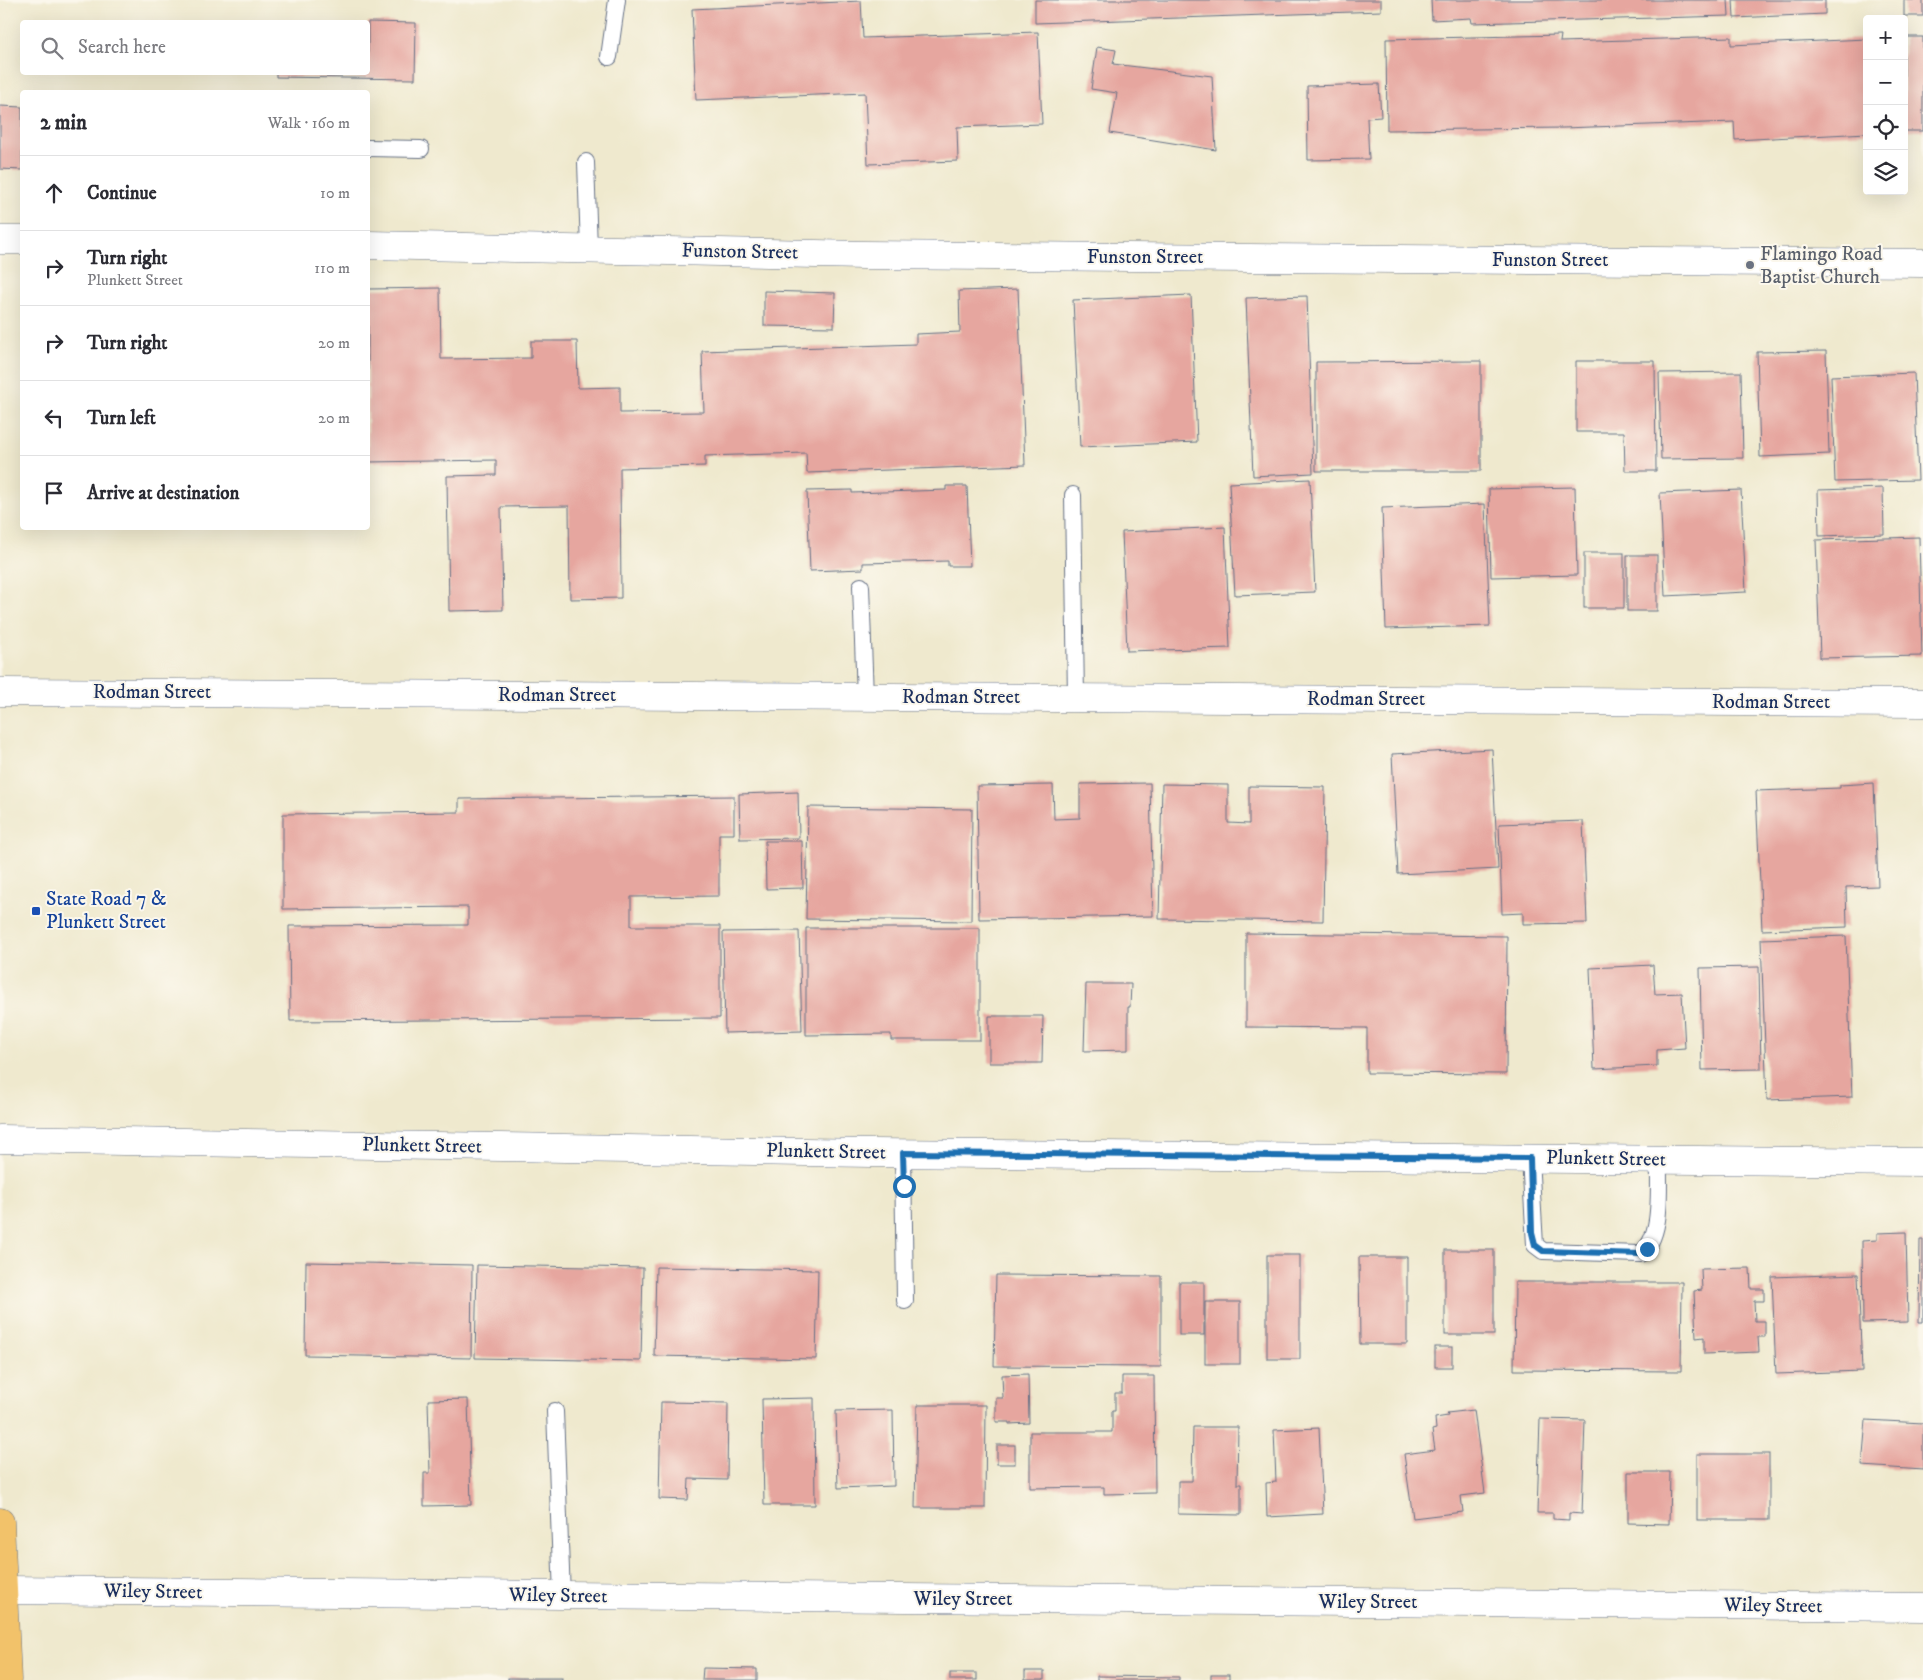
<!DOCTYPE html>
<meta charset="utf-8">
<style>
body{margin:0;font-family:"IM FELL DW Pica",serif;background:#f7f7f7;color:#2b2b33}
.controls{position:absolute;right:15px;top:15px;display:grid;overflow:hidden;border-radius:5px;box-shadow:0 5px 20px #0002}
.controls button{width:45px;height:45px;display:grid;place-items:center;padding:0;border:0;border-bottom:1px solid #e1e1e2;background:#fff;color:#2b2b33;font:25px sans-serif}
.stop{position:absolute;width:15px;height:15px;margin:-11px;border:4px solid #1f6fb2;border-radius:50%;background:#fff}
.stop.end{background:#1f6fb2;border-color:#fff;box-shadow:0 1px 5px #0008}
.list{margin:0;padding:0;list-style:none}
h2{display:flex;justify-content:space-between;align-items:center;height:65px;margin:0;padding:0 20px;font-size:21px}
h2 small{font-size:16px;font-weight:400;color:#7c7c81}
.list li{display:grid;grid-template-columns:32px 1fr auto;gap:15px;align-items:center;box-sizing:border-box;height:75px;padding:0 20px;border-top:1px solid #e1e1e2}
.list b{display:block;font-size:19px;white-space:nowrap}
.list p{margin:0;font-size:16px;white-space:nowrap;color:#7c7c81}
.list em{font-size:16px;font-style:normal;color:#7c7c81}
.icon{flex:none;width:28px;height:28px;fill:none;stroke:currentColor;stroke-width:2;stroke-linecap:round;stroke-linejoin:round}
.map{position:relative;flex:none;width:1923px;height:1680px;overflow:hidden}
.search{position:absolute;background:#fff;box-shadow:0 5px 20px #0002;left:20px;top:20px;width:350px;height:55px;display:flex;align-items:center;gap:12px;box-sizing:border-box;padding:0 18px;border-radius:5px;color:#7c7c81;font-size:19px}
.panel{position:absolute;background:#fff;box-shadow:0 5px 20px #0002;left:20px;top:90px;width:350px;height:440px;border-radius:5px}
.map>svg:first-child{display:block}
.building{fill:#e6a69f}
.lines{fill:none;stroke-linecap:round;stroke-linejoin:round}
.lane-casing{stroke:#657085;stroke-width:18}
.street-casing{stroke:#657085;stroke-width:29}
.primary-casing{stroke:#657085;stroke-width:29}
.lane{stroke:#fff;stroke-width:16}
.street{stroke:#fff;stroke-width:28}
.primary{stroke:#f2c26a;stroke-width:28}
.route{stroke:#1f6fb2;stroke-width:6}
.worship-dot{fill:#6b7280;stroke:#fbf7ec;stroke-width:2}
.transit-dot{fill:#1a4fb4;stroke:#fbf7ec;stroke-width:2}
.labels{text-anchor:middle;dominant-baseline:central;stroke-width:4;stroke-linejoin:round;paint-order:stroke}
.street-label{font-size:20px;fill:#1b2f5e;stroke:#fbf7ec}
.worship-label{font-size:20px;fill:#5b616d;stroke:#fbf7ec;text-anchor:start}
.transit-label{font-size:20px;fill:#164399;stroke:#fbf7ec;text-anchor:start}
</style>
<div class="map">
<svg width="1923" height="1680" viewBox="0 0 1923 1680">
<rect width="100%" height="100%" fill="#fbf7ec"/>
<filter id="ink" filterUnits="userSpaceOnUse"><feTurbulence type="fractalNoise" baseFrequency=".02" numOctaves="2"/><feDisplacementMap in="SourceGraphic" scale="10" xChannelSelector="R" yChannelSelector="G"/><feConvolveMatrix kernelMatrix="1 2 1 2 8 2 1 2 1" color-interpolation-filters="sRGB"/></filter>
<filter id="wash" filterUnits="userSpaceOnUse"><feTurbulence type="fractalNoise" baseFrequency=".0096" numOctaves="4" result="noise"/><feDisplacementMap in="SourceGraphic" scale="20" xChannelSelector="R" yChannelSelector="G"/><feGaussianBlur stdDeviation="1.12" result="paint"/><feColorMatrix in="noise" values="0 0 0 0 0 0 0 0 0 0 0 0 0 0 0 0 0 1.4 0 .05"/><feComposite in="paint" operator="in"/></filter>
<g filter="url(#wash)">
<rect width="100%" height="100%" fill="#efe9ce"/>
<g id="blocks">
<g class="building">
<polygon points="1035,0 1381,0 1381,11 1035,23"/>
<polygon points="1431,0 1728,0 1729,16 1472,23 1471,18 1432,20"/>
<polygon points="1733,0 1825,0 1825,14 1734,18"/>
<rect x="1904" y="0" width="19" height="16"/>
<polygon points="861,1 863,38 1038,32 1042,124 957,127 958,161 868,164 865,93 696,100 692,9"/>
<polygon points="368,22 416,23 415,79 276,77 276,72 368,72"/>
<polygon points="1561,35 1560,42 1731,37 1731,45 1867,39 1867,133 1735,140 1734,122 1563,128 1387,130 1386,39"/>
<rect x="1904" y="37" width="19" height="94"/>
<polygon points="1097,47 1116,50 1113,64 1212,76 1216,150 1110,133 1117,93 1091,89"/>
<polygon points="1379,84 1381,117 1367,118 1369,159 1308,160 1307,86"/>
<polygon points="0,106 22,107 22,170 0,169"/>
<polygon points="440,288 441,359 531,358 531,341 577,341 578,388 620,387 620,413 704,412 702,351 916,344 916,334 960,332 959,291 1018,289 1025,465 807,473 806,453 705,456 705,466 620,468 621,598 570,599 569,506 501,507 503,610 449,611 447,476 496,475 496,460 368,462 368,289"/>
<polygon points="764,291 835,293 834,327 764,326"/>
<polygon points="1191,295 1197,442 1080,447 1073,300"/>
<polygon points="1307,296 1313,473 1253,476 1246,298"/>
<polygon points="1826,351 1829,454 1760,457 1757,352"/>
<polygon points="1481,361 1481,471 1316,471 1316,362"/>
<polygon points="1576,361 1655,361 1656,471 1625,471 1624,432 1576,432"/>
<polygon points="1741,372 1743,458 1661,459 1659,373"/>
<polygon points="1914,373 1918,480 1835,482 1831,376"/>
<polygon points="1310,479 1315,592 1235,595 1229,483"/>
<polygon points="946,486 967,486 970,566 948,566 948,561 863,563 863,569 810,571 807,491 852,490 852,493 946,490"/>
<polygon points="1575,487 1577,575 1491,577 1489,489"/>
<polygon points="1883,488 1884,534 1819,536 1818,490"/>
<polygon points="1741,490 1746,592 1665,596 1660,493"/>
<polygon points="1485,504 1490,626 1386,629 1382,508"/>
<polygon points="1225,527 1230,648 1127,651 1122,532"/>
<polygon points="1919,537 1922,656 1820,658 1816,540"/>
<rect x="1584" y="553" width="40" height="55"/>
<rect x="1627" y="555" width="30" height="56"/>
<polygon points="1492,749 1498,869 1398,874 1392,754"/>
<polygon points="1150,783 1153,916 979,919 977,786 1053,785 1054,819 1080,818 1080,784"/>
<polygon points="1874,783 1878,886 1846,887 1847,927 1762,930 1756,791 1840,788 1840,785"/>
<polygon points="1162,784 1228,785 1228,823 1249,824 1249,786 1325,787 1323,921 1159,919"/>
<polygon points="798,792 799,838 740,839 739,794"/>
<polygon points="734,796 734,834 719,834 719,896 631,897 631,926 720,926 720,1018 290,1021 289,926 468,925 468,907 283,909 283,814 459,812 459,799"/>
<polygon points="808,807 972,809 971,921 806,919"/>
<polygon points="1583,821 1587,923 1523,924 1523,913 1502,914 1499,824"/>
<polygon points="765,841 802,841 803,888 766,889"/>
<polygon points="806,928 980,928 980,1040 891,1040 891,1034 806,1035"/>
<polygon points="799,931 802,1031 725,1033 723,932"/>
<polygon points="1246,933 1507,936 1506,1074 1367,1073 1367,1028 1246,1027"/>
<polygon points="1846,936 1852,1097 1767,1100 1761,939"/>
<polygon points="1653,965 1655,994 1682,993 1685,1048 1657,1050 1657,1066 1594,1069 1590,968"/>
<polygon points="1759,967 1761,1069 1702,1070 1700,968"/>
<polygon points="1086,984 1131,984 1130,1007 1128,1007 1128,1050 1084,1051"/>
<polygon points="989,1016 1043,1016 1042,1063 989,1063"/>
<polygon points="1906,1232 1908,1322 1863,1323 1862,1241 1877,1240 1877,1233"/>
<polygon points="1920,1240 1923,1240 1923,1322 1919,1322"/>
<rect x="1445" y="1250" width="49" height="85"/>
<rect x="1267" y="1255" width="33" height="104"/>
<polygon points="1359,1257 1407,1257 1407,1344 1360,1344"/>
<polygon points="306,1262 472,1265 471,1358 305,1355"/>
<polygon points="477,1265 643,1268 641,1361 475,1358"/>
<polygon points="656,1267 818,1270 816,1359 654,1356"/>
<polygon points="1750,1268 1751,1289 1764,1289 1764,1301 1754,1301 1755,1321 1765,1321 1765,1337 1758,1337 1759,1352 1704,1354 1704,1337 1696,1338 1694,1291 1702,1290 1701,1269"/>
<polygon points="1858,1274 1862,1371 1776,1374 1772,1277"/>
<polygon points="996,1275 1161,1276 1161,1367 994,1366"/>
<rect x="1179" y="1282" width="25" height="53"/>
<polygon points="1515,1282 1682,1282 1681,1371 1514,1370"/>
<rect x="1205" y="1302" width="35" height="62"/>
<rect x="1435" y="1347" width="17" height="20"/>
<polygon points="1028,1374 1029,1423 1009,1424 1009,1422 996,1422 996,1398 1003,1398 1002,1375"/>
<polygon points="1122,1376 1154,1376 1155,1493 1104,1494 1104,1487 1030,1488 1030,1432 1112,1432 1112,1411 1115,1411 1115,1393 1122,1393"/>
<polygon points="814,1398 815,1505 764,1505 762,1399"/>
<polygon points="468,1399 471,1505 424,1506 424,1473 430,1473 428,1400"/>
<polygon points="661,1402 728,1403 727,1480 689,1479 688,1500 659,1499"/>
<polygon points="917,1405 986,1405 985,1508 915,1508"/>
<polygon points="893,1410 894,1486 838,1488 836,1411"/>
<polygon points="1474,1410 1485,1493 1461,1496 1463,1512 1413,1518 1404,1454 1435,1450 1432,1430 1436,1429 1435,1418 1448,1416 1447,1413"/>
<polygon points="1540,1419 1585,1420 1582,1514 1569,1513 1569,1520 1553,1519 1553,1513 1537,1513"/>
<polygon points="1866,1420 1923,1423 1923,1470 1862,1466"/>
<polygon points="1193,1427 1238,1427 1237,1484 1241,1484 1241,1515 1178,1514 1178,1481 1192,1481"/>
<polygon points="1319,1428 1323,1514 1267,1517 1266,1483 1276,1482 1274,1430"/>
<rect x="997" y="1445" width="18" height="19"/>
<rect x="1697" y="1454" width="72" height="66"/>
<polygon points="1628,1472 1670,1472 1669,1524 1628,1523"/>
<polygon points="703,1668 757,1669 757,1680 702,1680"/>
<rect x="1025" y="1671" width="19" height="9"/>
<rect x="950" y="1673" width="27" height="7"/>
<rect x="1211" y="1675" width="18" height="5"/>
<polygon points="1097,1676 1179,1677 1179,1680 1097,1680"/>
<rect x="508" y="1678" width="54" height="2"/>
</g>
</g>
</g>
<g filter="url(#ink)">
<use href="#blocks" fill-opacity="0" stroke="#657085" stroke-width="1"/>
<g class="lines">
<defs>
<g id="lane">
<polyline points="609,57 617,0"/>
<polyline points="368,148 421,149"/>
<polyline points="586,162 589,249"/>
<polyline points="1073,495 1076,698"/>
<polyline points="861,586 865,697"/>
<polyline points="903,1153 905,1301"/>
<path d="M1530 1158 1535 1245 1543 1251 1640 1254C1664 1238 1658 1186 1659 1160"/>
<polyline points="555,1411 562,1596"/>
</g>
<g id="street">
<polyline points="0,240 22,240"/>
<polyline points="368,245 864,255 1923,263"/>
<polyline points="0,692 1923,703"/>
<polyline points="0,1139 872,1153 1923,1162"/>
<polyline points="3,1590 1923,1607"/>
</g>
<polyline id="primary" points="0,1522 7,1680"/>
</defs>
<use href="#lane" class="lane-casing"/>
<use href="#street" class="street-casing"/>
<use href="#primary" class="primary-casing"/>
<use href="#lane" class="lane"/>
<use href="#street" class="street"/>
<use href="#primary" class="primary"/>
</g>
</g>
<g class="lines" filter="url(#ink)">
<polyline class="route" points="904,1186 903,1153 1530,1158 1532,1233 1535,1245 1543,1251 1640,1254 1647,1249"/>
</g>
<circle class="worship-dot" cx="1750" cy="265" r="5"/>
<rect class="transit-dot" x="31" y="906" width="10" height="10" rx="2.5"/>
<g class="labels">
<g class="street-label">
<text transform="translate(740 252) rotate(1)">Funston Street</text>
<text x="1145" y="257">Funston Street</text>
<text x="1550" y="260">Funston Street</text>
<text x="152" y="692">Rodman Street</text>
<text x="557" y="695">Rodman Street</text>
<text x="961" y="697">Rodman Street</text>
<text x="1366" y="699">Rodman Street</text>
<text x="1771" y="702">Rodman Street</text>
<text transform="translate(422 1146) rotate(1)">Plunkett Street</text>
<text transform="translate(826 1152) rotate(1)">Plunkett Street</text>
<text transform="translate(1606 1159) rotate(1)">Plunkett Street</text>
<text transform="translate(153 1592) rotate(1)">Wiley Street</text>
<text transform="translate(558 1596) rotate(1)">Wiley Street</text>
<text x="963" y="1599">Wiley Street</text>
<text x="1368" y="1602">Wiley Street</text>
<text transform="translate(1773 1606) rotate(1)">Wiley Street</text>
</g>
<g class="worship-label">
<text x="1760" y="254">Flamingo Road<tspan x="1760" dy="23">Baptist Church</tspan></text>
</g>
<g class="transit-label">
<text x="46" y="899">State Road 7 &amp;<tspan x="46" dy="23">Plunkett Street</tspan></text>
</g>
</g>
</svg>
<div class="controls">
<button>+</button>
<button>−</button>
<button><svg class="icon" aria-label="locate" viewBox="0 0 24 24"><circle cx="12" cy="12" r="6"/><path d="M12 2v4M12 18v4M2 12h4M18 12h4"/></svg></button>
<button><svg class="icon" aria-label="layers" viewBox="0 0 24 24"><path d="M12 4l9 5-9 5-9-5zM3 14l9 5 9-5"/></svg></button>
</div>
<div class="stop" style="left:904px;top:1186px"></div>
<div class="stop end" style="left:1647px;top:1249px"></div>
<div class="search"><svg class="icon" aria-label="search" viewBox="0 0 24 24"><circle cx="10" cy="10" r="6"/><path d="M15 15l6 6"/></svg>Search here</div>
<section class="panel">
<h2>2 min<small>Walk · 160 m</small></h2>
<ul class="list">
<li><svg class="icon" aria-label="ahead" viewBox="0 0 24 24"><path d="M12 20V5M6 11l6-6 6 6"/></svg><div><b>Continue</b></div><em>10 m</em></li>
<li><svg class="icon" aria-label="right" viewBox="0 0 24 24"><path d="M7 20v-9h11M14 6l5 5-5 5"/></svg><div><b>Turn right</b><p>Plunkett Street</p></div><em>110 m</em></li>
<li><svg class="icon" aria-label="right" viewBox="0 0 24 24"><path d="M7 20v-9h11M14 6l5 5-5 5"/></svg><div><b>Turn right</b></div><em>20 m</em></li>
<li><svg class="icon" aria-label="left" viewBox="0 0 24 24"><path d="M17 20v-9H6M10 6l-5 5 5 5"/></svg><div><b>Turn left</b></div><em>20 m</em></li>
<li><svg class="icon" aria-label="arrive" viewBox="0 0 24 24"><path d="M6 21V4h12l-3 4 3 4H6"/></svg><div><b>Arrive at destination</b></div></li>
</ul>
</section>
</div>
